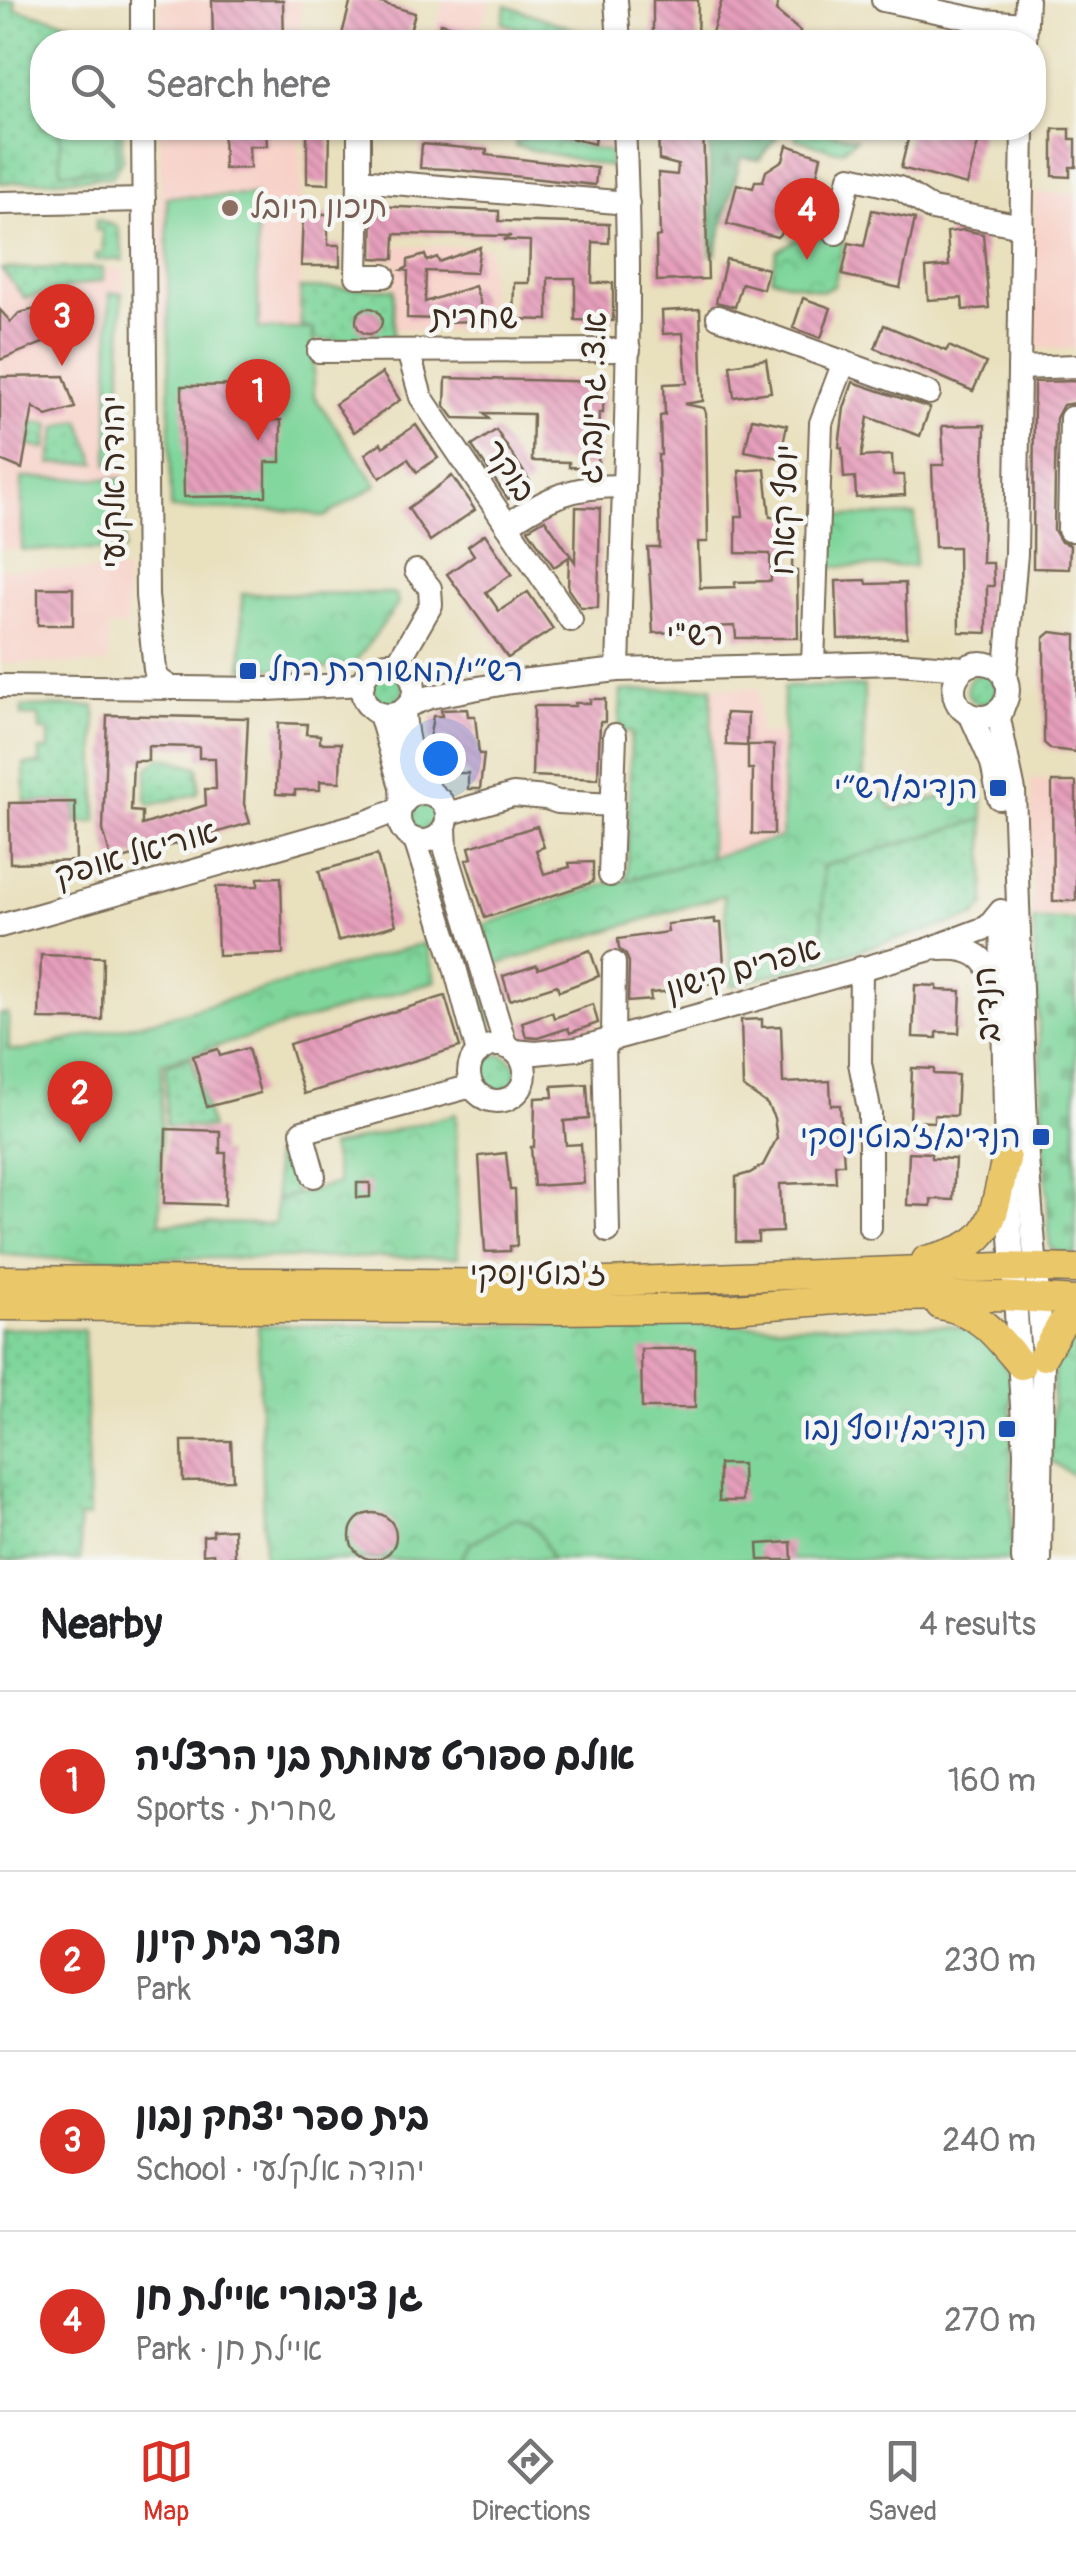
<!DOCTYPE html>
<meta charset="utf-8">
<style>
body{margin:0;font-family:Pangolin,"Playpen Sans Hebrew",sans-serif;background:#f6f6f6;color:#202124}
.you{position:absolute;left:440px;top:758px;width:35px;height:35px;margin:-25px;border:8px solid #fff;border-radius:50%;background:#1a73e8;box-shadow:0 0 0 15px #1a73e833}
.badge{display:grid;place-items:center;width:65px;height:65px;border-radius:50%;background:#d93025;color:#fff;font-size:32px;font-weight:700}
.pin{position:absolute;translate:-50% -82px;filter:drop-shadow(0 2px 5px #0008)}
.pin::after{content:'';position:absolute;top:52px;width:35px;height:30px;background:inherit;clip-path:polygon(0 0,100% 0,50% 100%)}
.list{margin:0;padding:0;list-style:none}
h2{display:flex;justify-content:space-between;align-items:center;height:130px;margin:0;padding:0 40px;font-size:42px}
h2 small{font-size:32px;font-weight:400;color:#757577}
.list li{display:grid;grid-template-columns:65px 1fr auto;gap:30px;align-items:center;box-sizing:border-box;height:180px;padding:0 40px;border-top:2px solid #e0e0e0}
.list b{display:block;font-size:38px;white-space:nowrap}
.list p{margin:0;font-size:32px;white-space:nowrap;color:#757577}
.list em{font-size:32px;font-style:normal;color:#757577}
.icon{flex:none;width:55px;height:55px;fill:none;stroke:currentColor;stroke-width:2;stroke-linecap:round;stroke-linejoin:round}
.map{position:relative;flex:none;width:1076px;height:1560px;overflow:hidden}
.search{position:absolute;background:#fff;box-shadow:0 2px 8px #0004;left:30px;right:30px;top:30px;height:110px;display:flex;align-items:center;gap:25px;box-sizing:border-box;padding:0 35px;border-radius:40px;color:#757577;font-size:38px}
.sheet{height:850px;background:#fff}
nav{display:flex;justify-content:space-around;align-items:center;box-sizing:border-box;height:140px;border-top:2px solid #e0e0e0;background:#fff;font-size:28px;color:#757577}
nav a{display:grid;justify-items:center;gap:5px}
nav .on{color:#d93025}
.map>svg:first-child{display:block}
.built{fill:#f7d1c8}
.grass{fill:url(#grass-dots);stroke:#5d805c;stroke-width:2.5}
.forest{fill:url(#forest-firs);stroke:#517050;stroke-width:2.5}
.cemetery{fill:url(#cemetery-stones);stroke:#5d805c;stroke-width:2.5}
.park{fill:url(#park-crowns);stroke:#5d805c;stroke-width:2.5}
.pitch{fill:#7fd69b;stroke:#5d805c;stroke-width:2.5}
.building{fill:url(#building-back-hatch);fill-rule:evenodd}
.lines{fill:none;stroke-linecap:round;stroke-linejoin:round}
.minor-casing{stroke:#786a56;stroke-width:26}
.major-casing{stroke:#786a56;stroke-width:31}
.minor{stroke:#fff;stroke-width:22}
.major{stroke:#eac769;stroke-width:28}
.education-dot{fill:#8d6e63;stroke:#f6f6f2;stroke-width:4}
.transit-dot{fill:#1a4fb4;stroke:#f6f6f2;stroke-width:4}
.labels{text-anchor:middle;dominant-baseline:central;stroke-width:9;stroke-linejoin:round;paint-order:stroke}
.education-label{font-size:32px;fill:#785e54;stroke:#f6f6f2;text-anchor:start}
.street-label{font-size:32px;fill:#3b2a1e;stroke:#f6f6f2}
.transit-label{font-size:32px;fill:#164399;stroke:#f6f6f2;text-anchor:end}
</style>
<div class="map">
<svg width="1076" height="1560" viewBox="0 0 1076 1560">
<defs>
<pattern id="grass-dots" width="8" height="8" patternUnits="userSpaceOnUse" patternTransform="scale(2.5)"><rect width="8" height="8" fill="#7fd69b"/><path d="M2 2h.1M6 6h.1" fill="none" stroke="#6fb885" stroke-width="1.8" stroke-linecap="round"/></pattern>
<pattern id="forest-firs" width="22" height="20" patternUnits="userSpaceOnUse" patternTransform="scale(2.5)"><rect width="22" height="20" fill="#67b783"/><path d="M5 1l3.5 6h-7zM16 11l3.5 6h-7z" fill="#56956b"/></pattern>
<pattern id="cemetery-stones" width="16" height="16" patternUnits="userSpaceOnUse" patternTransform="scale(2.5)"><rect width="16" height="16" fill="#7fd69b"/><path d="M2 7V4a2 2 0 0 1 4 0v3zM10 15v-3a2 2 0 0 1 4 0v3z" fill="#6fb885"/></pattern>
<pattern id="park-crowns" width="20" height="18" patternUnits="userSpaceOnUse" patternTransform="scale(2.5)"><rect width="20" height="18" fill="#7fd69b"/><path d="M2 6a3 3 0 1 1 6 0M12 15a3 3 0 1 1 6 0" fill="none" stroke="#6fb885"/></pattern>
<pattern id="building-back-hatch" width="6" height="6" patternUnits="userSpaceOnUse" patternTransform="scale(2.5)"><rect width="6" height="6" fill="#e69fbc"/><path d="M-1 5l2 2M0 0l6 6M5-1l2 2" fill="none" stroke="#bc8298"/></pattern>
</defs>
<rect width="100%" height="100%" fill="#f6f6f2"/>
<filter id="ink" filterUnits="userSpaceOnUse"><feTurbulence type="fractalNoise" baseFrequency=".01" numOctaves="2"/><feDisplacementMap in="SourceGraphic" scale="20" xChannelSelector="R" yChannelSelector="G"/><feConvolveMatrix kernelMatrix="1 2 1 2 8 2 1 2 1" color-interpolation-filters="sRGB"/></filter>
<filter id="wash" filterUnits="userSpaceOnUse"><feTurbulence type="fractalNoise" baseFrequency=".0048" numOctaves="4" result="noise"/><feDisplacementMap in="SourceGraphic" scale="40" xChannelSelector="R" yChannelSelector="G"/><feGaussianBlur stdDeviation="2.25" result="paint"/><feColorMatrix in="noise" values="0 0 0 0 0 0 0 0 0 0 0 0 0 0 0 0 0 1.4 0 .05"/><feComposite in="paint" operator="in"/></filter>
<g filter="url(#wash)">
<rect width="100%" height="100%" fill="#e9e0be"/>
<g class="built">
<polygon points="160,0 301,0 300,42 160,42"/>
<polygon points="444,0 490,0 477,42 432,42"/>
<polygon points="502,23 551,40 553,36 575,42 497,42"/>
<polygon points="160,128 300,128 301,328 160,331"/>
<polygon points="474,128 610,128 610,152 526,132 524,140"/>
<polygon points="1034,193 1076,193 1076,349 1036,348"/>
<polygon points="395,246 489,247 488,331 393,329"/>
<polygon points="124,268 124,550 0,550 0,269"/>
<polygon points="0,569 127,571 126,627 108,627 108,664 0,663"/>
<polygon points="712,687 759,688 758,733 784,734 782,836 710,858"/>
<polygon points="1031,780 1076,780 1076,916 1033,917"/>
</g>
<g class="grass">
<polygon points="0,0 15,0 15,9 122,35 122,42 42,42 42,128 60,128 61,172 116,162 117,128 122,128 122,160 112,177 0,183"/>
<polygon points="506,5 610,42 575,42 554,36 552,40 502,23"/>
<polygon points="795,128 811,128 856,139 843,150 833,150 796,139"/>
<polygon points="96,219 118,227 124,260 96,260 96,254 103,253 102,230 96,230"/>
<polygon points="103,268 103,280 25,298 1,269"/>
<polygon points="300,288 394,289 393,341 315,340 313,329 301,328"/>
<polygon points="80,420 96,463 50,464 57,427"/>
<circle cx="387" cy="689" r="16"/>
<circle cx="982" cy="689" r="15"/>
<polygon points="712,687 710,858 627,881 631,732 619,731 621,691"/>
<polygon points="95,706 97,822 77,822 76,802 25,802 24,764 40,764 40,750 49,750 49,731 40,731 39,716 22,716 22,707"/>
<polygon points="161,757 198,767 199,788 197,794 150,805 146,799 148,768"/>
<circle cx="424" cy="817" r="14"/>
<polygon points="984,819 985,905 974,917 822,961 823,866"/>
<polygon points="442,856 493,1026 479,1030 428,861"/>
<circle cx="498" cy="1074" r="19"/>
<polygon points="191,1057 211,1128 166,1126 166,1065"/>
<polygon points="284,1153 296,1194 276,1200 274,1156"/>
<polygon points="0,1328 84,1330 89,1517 79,1518 81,1560 0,1560"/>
</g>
<polygon class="forest" points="709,128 784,128 759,160 741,157 715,255 711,254"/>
<polygon class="cemetery" points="1033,920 1076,920 1076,1254 1064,1254 1050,1248"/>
<g class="park">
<polygon points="60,128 117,128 116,162 109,170 61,172"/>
<polygon points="526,132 610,152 611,167 515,146 517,139 524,140"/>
<polygon points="807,233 844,242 834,286 823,291 771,278 777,251"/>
<polygon points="33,422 50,424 46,449 29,446"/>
<polygon points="915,515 915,566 830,567 829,516"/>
<polygon points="391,593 396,594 398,604 353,665 347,668 242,669 242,594"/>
<polygon points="864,686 864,788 883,795 893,809 981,787 984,819 823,866 822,961 732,986 724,895 493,966 483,925 615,881 627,881 782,837 784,687"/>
<polygon points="425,943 436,981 162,1063 160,1223 275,1224 276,1200 338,1183 330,1147 456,1114 458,1257 58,1259 0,1254 0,1014 8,1014 9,1050 22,1051 163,1018"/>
<polygon points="1076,1321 1076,1477 1050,1460 1055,1348"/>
<polygon points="557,1324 950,1326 983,1335 1011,1376 1012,1560 264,1560 258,1326"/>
</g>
<g class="pitch">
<polygon points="256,195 259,329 313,329 314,396 377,485 324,517 299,511 171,509 167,197"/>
<polygon points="110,293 122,293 120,464 108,464"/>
<polygon points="22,478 124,479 124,550 22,550"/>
<path d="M516 1518C536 1521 545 1542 551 1560H460L470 1544Z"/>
</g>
<g id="blocks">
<g class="building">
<polygon points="212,0 283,0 284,42 213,42"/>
<polygon points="351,0 371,0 415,13 407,42 340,42"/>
<polygon points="653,0 698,0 697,42 653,42"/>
<polygon points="722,0 779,0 776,11 800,31 798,42 742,42 712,33"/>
<polygon points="440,23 468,30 465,42 436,42"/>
<polygon points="223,128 266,128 267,146 249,146 250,168 224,169"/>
<polygon points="307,128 330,128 329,184 307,183"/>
<polygon points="549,128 596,128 594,144 548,132"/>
<polygon points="658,128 703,128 708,279 657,281 656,237 660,236 658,173 677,175 678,165 659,160"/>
<polygon points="931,128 982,128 967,185 901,168 910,131 929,136"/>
<polygon points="1053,129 1070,129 1070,139 1076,139 1076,167 1070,167 1070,177 1053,176"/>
<polygon points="422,144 487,150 486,155 597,168 595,185 449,169 420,168"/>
<polygon points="787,145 821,156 812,198 808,197 805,208 777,237 727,224 737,184 753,188 755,181 763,181 766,171 783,160"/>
<polygon points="373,206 499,211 499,221 609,224 609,243 593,242 592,283 613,283 613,321 575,320 575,278 548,278 548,320 513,319 514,283 529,283 530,241 503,240 511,236 395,234 394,259 372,258"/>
<polygon points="872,210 915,219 900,288 842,275 849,243 864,246"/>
<polygon points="303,214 328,214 328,245 340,245 340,266 301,266"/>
<polygon points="964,230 983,234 989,308 963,310 962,298 928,300 926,268 949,266 947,232"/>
<polygon points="480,247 476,273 426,271 425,302 475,286 480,301 481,321 439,322 438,319 407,318 408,271 402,270 408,267 408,260 425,255 427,261 437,257 439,262"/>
<polygon points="726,259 768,269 763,289 742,283 735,307 716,302"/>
<polygon points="803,298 831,308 821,338 793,328"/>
<polygon points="48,306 53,339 0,360 0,310 11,322 19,313"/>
<circle cx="369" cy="321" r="13"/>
<polygon points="700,309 703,401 684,404 704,408 706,414 708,542 698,542 700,588 735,587 735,582 771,581 770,554 736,553 736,516 743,516 739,471 765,469 770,517 793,518 792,571 797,571 798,638 736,638 735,626 678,628 679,632 653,633 648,548 660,548 658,455 661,455 660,416 665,415 664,384 687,383 683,333 663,334 662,311"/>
<polygon points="884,325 946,351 949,346 986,363 973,391 875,348"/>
<polygon points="766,359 771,392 734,397 730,365"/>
<polygon points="382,373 400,400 354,432 335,404"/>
<polygon points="64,376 75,408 47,416 33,407 22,469 0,460 0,377"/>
<polygon points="446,378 604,382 603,413 599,413 598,468 569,467 569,462 532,461 533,414 484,413 489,419 454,418 445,406"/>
<polygon points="1076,381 1076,403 1063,405 1056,418 1054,530 1061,542 1070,545 1069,569 1033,568 1034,382"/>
<polygon points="853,382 930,408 920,436 868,417 861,457 892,455 893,475 904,475 905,495 856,498 855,477 844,478 842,448 839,447 844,408"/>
<polygon points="265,385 265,420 281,420 281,462 266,462 266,496 184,497 182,386"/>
<polygon points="752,418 787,425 780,458 745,451"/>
<polygon points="416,425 438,458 417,472 408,459 380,478 365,454 381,443 383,447"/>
<polygon points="985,425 982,563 993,563 994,586 987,586 987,633 959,632 958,547 935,547 932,465 944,465 942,426"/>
<polygon points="496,430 531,483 508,499 472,446"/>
<polygon points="452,476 475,510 430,541 408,508"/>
<polygon points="576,507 600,508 598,608 581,608 568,589 569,557 554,567 528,529 545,519 575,562"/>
<polygon points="485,534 512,574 486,592 499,611 528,592 553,629 508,658 447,574 474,555 468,546"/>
<polygon points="866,580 867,584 905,583 907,637 838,639 836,581"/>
<rect x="38" y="588" width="35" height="37"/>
<polygon points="1051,632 1076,635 1076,752 1051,749 1044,743 1044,638"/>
<polygon points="590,699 605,699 605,722 600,722 598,779 532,776 534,706 575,706 575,703 590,703"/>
<polygon points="467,709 468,716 475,716 479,754 484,754 480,789 468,789 468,773 448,773 449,739 429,740 433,716 442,716 441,710"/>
<polygon points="726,713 748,714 747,746 726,745"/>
<path d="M107 715 248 718 244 804 250 823 112 862 103 830ZM148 746 199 747V758H215L216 789H205L206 805 142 825V812L131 811 133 761H148Z"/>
<polygon points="278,723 307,724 306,734 320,735 320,743 341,743 340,782 320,781 320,790 295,790 295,795 276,794"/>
<polygon points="748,745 774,745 774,834 752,834 753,769 748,769"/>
<polygon points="1052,782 1076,782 1076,901 1053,901"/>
<polygon points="75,802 76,861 10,863 9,803"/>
<polygon points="537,826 544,847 536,850 544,874 570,867 569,863 593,862 593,882 485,918 466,860 472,858 469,847"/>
<polygon points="377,855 396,925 338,941 319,871"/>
<polygon points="281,877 283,954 218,956 216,887 258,886 258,878"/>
<polygon points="715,919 715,923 721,923 725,978 712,979 713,983 676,986 676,991 650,993 651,1000 628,1002 629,962 626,955 619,949 618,939 668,932 667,924"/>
<polygon points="590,950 599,976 559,991 557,985 510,1000 503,976 537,965 538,969"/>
<polygon points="41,955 103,957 102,1020 39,1019"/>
<polygon points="915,985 937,986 937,990 961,991 959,1033 937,1032 937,1038 913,1037"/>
<polygon points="445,996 460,1047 304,1094 289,1044"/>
<polygon points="593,1004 598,1023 570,1033 568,1028 538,1038 526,1037 522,1022 552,1012 554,1018"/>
<polygon points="762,1019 762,1027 781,1026 783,1083 830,1081 831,1105 840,1105 844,1164 835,1164 836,1182 780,1184 782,1232 758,1233 758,1242 736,1242 736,1177 750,1173 763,1165 777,1138 774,1118 767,1104 743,1087 741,1020"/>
<polygon points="248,1048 260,1093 207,1107 193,1056 218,1049 220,1056"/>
<polygon points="912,1068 934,1069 934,1074 958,1075 956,1116 934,1115 934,1122 910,1121"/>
<polygon points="587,1084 589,1119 564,1121 566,1145 581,1144 584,1183 534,1186 531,1147 534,1147 535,1098 553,1097 552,1086"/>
<polygon points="166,1129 220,1131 220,1153 226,1153 225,1205 164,1203"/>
<polygon points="909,1152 931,1153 931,1158 955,1159 953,1200 931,1199 931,1206 907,1205"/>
<polygon points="506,1153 510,1190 515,1190 517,1246 510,1246 510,1251 485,1252 479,1156"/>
<polygon points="357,1183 370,1183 370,1197 357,1198"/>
<polygon points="641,1349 695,1349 695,1408 642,1408"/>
<polygon points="182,1441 231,1441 233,1480 183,1481"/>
<polygon points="719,1464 742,1464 743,1501 719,1501"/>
<circle cx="373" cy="1536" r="23"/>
<polygon points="234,1529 235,1557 215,1558 214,1553 203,1554 203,1536 213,1535 213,1530"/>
<polygon points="791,1542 792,1560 759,1560 758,1544"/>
</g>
</g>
</g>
<g filter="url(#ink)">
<use href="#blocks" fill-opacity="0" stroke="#786a56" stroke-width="2.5"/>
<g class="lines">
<defs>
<g id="minor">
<polyline points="142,0 142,42"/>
<polyline points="616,0 619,42"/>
<polyline points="883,0 984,21 1025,24"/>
<polyline points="1025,42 1027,0"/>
<polyline points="143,128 147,596 155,669 157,678 171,688"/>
<polyline points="359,128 359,180"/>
<polyline points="0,203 144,200"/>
<polyline points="836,233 850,177 899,188 932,209 1022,226"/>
<polyline points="384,276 357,276 359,180 628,203"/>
<polyline points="718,317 929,393"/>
<polyline points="319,351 629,350"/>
<polyline points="408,351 421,397 571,620"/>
<polyline points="1019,368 1076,366"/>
<polyline points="1076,418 1071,418 1069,530 1076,530"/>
<path d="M507 525C548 497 572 486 623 486"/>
<circle cx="981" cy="690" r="27"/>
<circle cx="388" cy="689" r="26"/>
<polyline points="397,664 431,605 430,588 416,571"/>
<polyline points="813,665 821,423 844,362"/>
<path d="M618 670C623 489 634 308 624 128"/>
<polyline points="1005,680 1016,554 1023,128"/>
<polyline points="0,686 268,689 363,684"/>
<polyline points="409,705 430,697 511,682 618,670 897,663 964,668"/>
<polyline points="1003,707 999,719 1014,791 1027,1159 1043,1356 1040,1560"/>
<path d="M404 710C405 738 413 777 435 796"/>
<polyline points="380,714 401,787 402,805"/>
<polyline points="971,716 992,763 999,798"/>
<circle cx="423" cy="817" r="24"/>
<polyline points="447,814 513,795 546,798 558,802 613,805"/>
<polyline points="445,828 446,850 506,1047"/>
<polyline points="415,840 452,956 478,1053"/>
<polyline points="610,875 615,735"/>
<polyline points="1001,915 1006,1159 1025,1452 1023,1560"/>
<polyline points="0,926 367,822 400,809"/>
<path d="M941 949C973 947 988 956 997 989"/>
<polyline points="861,968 860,1063 870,1114 870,1227"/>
<polyline points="613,1039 614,963"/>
<polyline points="604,1042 608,1231"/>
<circle cx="497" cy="1073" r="28"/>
<polyline points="514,1051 536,1053 576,1049 736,1005 927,950 988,927 1001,911"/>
<polyline points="314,1176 302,1132 472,1086"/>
</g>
<g id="major">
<path d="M926 1260C997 1244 990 1223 1006 1159"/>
<polyline points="0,1280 554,1284 1001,1267 1076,1269"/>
<path d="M940 1305C980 1312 996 1335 1021 1365"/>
<polyline points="0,1306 558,1310 734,1308 874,1297 1001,1296 1076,1301"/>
<polyline points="1043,1356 1061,1325 1076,1311"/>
</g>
</defs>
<use href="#minor" class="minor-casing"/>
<use href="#major" class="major-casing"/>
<use href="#minor" class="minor"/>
<use href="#major" class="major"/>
</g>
</g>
<circle class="education-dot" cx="230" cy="208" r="10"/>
<g class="transit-dot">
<rect x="238" y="661" width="20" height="20" rx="5"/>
<rect x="988" y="778" width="20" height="20" rx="5"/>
<rect x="1031" y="1127" width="20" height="20" rx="5"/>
<rect x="997" y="1419" width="20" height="20" rx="5"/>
</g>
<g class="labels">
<g class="education-label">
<text x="250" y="208">תיכון היובל</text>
</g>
<g class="street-label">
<text x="474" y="318">שחרית</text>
<text transform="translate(593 398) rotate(-88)">א.צ. גרינברג</text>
<text transform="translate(509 471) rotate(56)">בוקר</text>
<text transform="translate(114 482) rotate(-90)">יהודה אלקלעי</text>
<text transform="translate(785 510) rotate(-88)">יוסף קארו</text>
<text transform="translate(695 635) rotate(-2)">רש"י</text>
<text transform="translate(136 854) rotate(-16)">אוריאל אופק</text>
<text transform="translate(743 969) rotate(-16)">אפרים קישון</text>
<text transform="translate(987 1004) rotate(-93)">הנדיב</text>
<text x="538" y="1274">ז'בוטינסקי</text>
</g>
<g class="transit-label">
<text x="268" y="671" text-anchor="start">רש״י/המשוררת רחל</text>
<text x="978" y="788">הנדיב/רש״י</text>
<text x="1021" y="1137">הנדיב/ז׳בוטינסקי</text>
<text x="987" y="1429">הנדיב/יוסף נבו</text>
</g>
</g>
</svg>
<div class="you"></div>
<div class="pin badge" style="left:258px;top:441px">1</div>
<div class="pin badge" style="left:80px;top:1143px">2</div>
<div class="pin badge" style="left:62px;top:366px">3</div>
<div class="pin badge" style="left:807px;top:260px">4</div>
<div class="search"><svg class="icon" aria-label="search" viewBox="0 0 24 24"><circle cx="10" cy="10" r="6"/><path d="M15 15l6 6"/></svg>Search here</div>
</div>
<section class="sheet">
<h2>Nearby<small>4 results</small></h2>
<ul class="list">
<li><span class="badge">1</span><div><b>אולם ספורט עמותת בני הרצליה</b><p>Sports · שחרית</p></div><em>160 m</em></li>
<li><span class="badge">2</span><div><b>חצר בית קינן</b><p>Park</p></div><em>230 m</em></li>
<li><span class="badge">3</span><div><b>בית ספר יצחק נבון</b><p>School · יהודה אלקלעי</p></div><em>240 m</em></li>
<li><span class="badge">4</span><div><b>גן ציבורי איילת חן</b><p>Park · איילת חן</p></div><em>270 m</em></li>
</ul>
</section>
<nav>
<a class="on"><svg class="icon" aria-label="map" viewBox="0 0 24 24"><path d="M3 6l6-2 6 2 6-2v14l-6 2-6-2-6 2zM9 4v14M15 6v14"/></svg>Map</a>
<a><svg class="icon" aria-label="directions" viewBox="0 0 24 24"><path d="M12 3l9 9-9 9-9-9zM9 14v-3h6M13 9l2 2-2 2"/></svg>Directions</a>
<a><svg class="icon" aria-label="saved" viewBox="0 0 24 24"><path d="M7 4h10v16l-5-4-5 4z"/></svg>Saved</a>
</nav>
